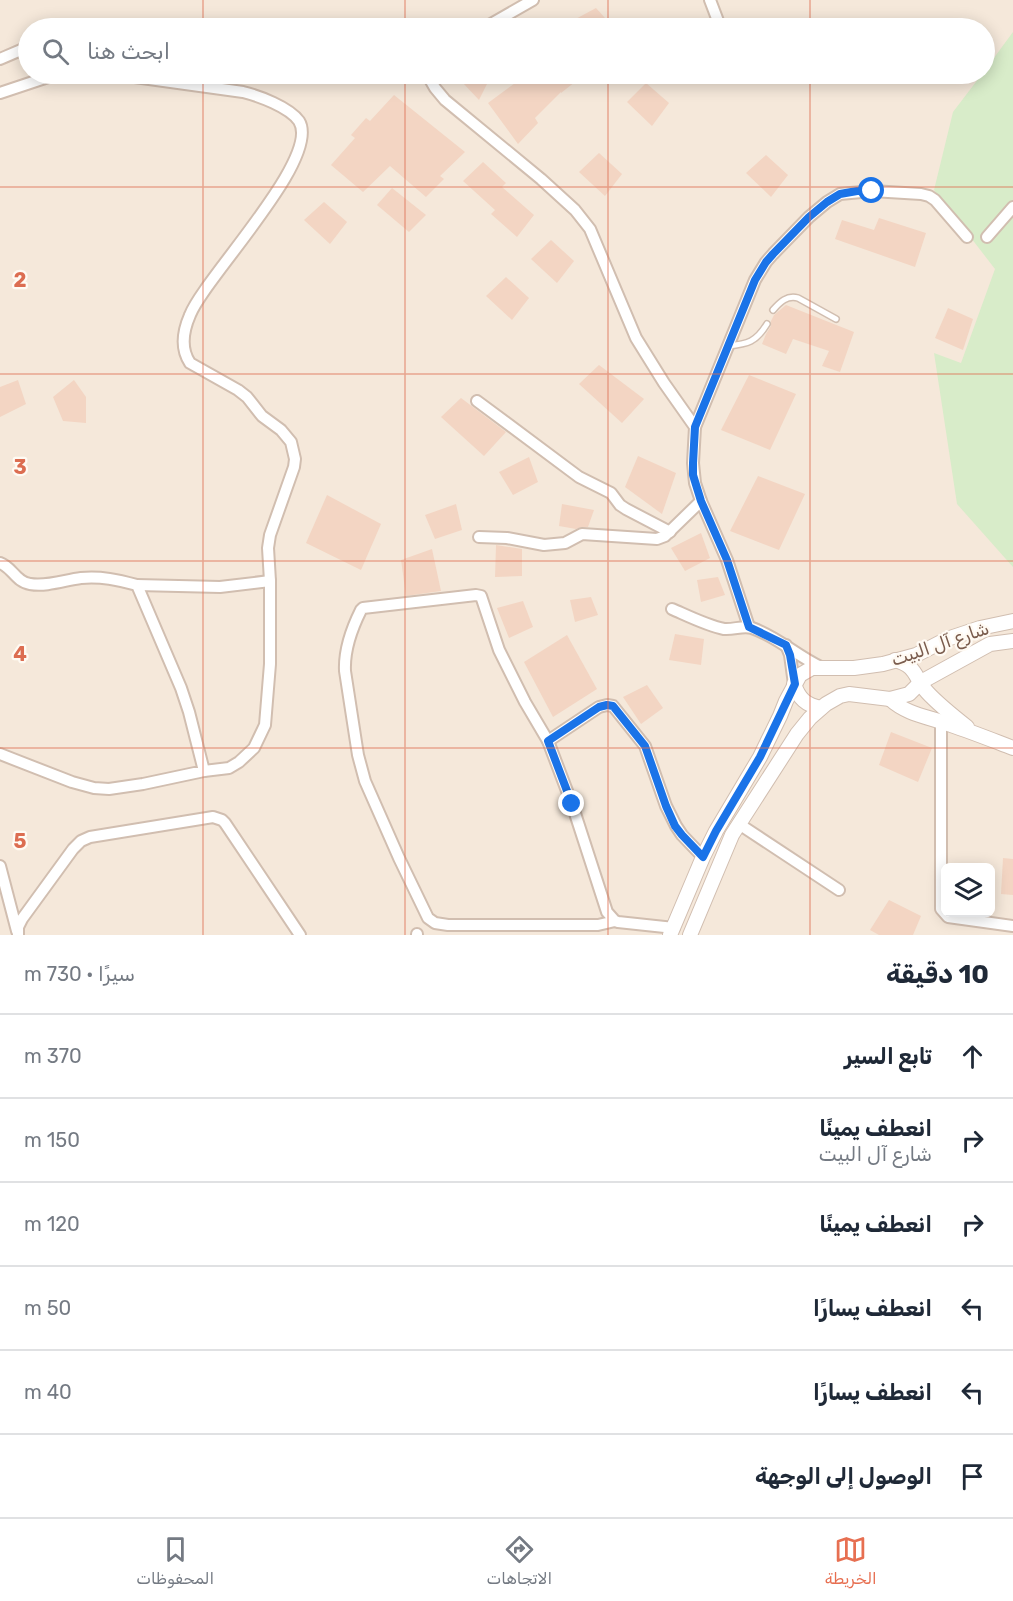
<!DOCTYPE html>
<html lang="ar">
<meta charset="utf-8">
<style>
body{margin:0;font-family:Rubik,Cairo,sans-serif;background:#f6f6f7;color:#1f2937;direction:rtl}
.controls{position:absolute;right:18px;bottom:18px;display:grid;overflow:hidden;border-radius:9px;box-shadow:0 3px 15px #0003}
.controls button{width:54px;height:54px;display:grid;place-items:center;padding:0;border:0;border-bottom:2px solid #e0e1e3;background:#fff;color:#1f2937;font:30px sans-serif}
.stop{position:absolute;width:18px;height:18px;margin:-14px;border:4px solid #1a73e8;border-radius:50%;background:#fff}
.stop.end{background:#1a73e8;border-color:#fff;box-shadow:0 2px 6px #0008}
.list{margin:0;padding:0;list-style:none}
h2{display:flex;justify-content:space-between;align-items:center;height:78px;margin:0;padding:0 24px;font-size:26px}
h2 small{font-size:20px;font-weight:400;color:#747a83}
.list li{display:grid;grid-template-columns:39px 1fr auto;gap:18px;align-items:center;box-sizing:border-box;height:84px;padding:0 24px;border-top:2px solid #e0e1e3}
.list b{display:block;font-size:22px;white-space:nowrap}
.list p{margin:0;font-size:20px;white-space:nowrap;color:#747a83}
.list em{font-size:20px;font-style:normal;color:#747a83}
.icon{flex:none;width:33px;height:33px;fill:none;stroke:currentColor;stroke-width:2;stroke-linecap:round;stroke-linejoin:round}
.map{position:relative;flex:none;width:1013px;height:935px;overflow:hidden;direction:ltr}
.search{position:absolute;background:#fff;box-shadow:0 3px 15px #0003;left:18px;right:18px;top:18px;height:66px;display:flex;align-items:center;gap:15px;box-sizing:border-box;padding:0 21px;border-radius:33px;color:#747a83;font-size:22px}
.sheet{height:582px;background:#fff}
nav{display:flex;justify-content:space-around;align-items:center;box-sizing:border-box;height:84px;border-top:2px solid #e0e1e3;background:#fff;font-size:16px;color:#747a83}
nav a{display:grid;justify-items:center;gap:3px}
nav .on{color:#e76f51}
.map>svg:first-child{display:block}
.residential{fill:#f5e8da;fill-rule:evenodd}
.green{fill:#d8ecc9}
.building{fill:#f3d5c3}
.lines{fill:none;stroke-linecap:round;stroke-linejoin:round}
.service-casing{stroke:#d1beb0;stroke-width:8}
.minor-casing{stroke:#d1beb0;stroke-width:14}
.tertiary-casing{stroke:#d1beb0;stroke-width:16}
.service{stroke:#fff;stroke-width:5}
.minor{stroke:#fff;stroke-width:10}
.tertiary{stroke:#fff;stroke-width:14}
.route{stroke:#1a73e8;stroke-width:8}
.grid{fill:none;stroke:#dc6d51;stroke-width:1.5;stroke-opacity:0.55}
.labels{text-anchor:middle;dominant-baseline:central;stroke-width:4.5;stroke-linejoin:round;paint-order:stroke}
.street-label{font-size:18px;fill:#7a5c4d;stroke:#fffaf3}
.grid-label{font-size:20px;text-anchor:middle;font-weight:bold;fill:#dc6d51;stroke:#fffaf3;stroke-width:4.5;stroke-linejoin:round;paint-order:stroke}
</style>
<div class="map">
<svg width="1013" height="935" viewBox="0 0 1013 935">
<rect width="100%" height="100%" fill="#fdf6ec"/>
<path class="residential" d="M0 0H1013V935H0ZM28 28H984V74H28ZM946 867H990V912H946Z"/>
<polygon class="green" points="1013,32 1013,567 957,504 934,353 961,363 995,269 934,190 953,112 982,74 984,74 985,70"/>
<g class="building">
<polygon points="596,8 614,28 559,28"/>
<polygon points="456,74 492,74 479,100 463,83"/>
<polygon points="508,74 585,74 561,93 561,92 535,118 538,123 518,144 488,103 515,83"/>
<polygon points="646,83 669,103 652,126 627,102"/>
<polygon points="394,95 465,152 440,176 444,179 426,197 390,166 363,192 331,165 355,138 351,135 366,118 370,121"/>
<polygon points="599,153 622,174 605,196 579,172"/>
<polygon points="766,155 788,175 771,197 746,173"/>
<polygon points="483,162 506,183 502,187 534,215 517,237 491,214 495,210 463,181"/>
<polygon points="392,188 426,215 409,232 377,205"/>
<polygon points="324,202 347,222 330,244 304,220"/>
<polygon points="879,218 926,233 915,267 835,239 842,220 874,230"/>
<polygon points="551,240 574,261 557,283 531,259"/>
<polygon points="506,277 529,298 512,320 486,296"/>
<polygon points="786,305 854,332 840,372 822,366 829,351 793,339 786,354 762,344 766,334 771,326 771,321 774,315"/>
<polygon points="948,308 973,319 963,350 935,338"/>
<polygon points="599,365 644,399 622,423 579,384"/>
<polygon points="749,375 796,394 770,450 721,430"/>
<polygon points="18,380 26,404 0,417 0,387"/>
<polygon points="74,380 86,397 86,423 63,421 53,397"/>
<polygon points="461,398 506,432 484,456 441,417"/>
<polygon points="638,456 676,473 662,514 625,487"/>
<polygon points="529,457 538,482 513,495 499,472"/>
<polygon points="758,476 805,494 779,550 730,531"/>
<polygon points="327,495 381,524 361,570 306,543"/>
<polygon points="456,504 462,530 435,539 425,515"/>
<polygon points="562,504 594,510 588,527 582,527 576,529 559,526"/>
<polygon points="701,533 710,558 685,571 671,548"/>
<polygon points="496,545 522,549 522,576 495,577"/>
<polygon points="432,549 441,591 406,596 401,560"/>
<polygon points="718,577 725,595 701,602 697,580"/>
<polygon points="591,597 598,615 575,622 570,600"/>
<polygon points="523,601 533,627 509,638 497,608"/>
<polygon points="675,634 704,639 701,665 669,660"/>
<polygon points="567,635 597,689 553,717 524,662"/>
<polygon points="647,685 663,708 641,724 623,697"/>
<polygon points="891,732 932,748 918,782 879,765"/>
<polygon points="1003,858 1013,859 1013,895 1001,894"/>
<polygon points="889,900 921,916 913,935 879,935 870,930"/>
</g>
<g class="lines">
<defs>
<g id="service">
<path d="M773 310C780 302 787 295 798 298L836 319"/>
<path d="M728 346C748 344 756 342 767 324"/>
</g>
<g id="minor">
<polyline points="710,0 718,21"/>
<polyline points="484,28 533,0"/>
<polyline points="0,59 28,47"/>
<path d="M113 74 243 92C259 96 289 107 299 121 322 158 205 277 190 315 183 331 180 348 190 363L238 390 247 397 262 416 281 430 291 442 295 459 294 467 270 535 268 548 270 581"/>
<polyline points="427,74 435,88 445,100 541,179 575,210 590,229 636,338 664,383 695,427 693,463 695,483 701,501 727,560 749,627"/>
<polyline points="0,93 57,74"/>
<polyline points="987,237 1013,207"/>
<polyline points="477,401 579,477 611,493 620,505 626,509 670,532"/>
<polyline points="695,427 755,280 766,262 773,254 809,217 827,202 840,194 872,191 921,194 929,196 935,200 967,237"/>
<polyline points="479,537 507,538 544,545 565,543 582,534 657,539 665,536 701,501"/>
<path d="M0 563C12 567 16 582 30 584 47 587 65 580 81 578 101 576 118 580 137 585L181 688 189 712 204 771 143 784 109 789 94 788 72 782 0 754"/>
<polyline points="137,585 220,587 270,581 270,664 265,725 254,748 239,762 229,768 204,771"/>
<path d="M672 609C688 616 708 626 724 629 734 630 743 625 752 628 778 637 797 656 821 667"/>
<polyline points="786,645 790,655 794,684"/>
<polyline points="941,721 941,909 948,917 1013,926"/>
<polyline points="548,741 599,707 607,705 613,706 645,746 666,806 676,826 682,835 703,857"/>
<polyline points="739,824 839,890"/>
<polyline points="0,866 17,931"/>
<path d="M615 921 598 925H448L435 923 428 918 399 858 365 781 358 755 345 671C344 650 351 630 361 610L363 608 476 595 481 596 499 650 525 702 548 741 572 804 607 912 615 921 618 922 674 928"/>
<polyline points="18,935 18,927 22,919 73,849 81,841 90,837 213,817 222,820 225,823 300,935"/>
<polyline points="417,935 417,934"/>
</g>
<g id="tertiary">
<path d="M895 660C917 666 914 677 927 692 939 705 953 716 967 727"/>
<path d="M794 684C799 699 806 705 821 708"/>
<path d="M890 699C907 715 930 717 951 725 972 732 992 740 1013 748"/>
<polyline points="670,935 703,857 716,831 760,757 780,716 786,701 800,675 812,668 854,668 883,664 916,655 947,639 980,628 1013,621"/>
<polyline points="690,935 732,835 797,734 810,718 826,704 840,696 849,694 890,699 909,694 921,682 990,644 1013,641"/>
</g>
</defs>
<use href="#service" class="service-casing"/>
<use href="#minor" class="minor-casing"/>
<use href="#tertiary" class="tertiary-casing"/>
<use href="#service" class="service"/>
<use href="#minor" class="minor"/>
<use href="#tertiary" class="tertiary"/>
</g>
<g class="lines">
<polyline class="route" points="572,804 548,741 599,707 607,705 613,706 645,746 666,806 675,826 682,835 703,857 716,831 760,757 795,684 790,655 786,645 749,627 727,560 701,501 693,475 693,463 695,427 755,280 766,262 773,254 809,217 827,202 840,194 857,191 872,191"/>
</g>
<path class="grid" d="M203 0V28M405 0V28M608 0V28M810 0V28M203 74V935M405 74V935M608 74V935M810 74V935M0 187H1013M0 374H1013M0 561H1013M0 748H1013"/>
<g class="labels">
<g class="street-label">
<text transform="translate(940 644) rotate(-19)">شارع آل البيت</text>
</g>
</g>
<g class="grid-label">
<text x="20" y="287">2</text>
<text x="20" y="474">3</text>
<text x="20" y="661">4</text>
<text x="20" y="848">5</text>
</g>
</svg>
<div class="controls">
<button><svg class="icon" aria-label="layers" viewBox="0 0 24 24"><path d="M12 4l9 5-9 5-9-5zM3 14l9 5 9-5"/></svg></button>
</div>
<div class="stop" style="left:872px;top:191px"></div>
<div class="stop end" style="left:572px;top:804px"></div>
<div class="search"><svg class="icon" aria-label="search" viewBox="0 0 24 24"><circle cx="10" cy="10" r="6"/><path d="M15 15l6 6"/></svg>ابحث هنا</div>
</div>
<section class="sheet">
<h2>10 دقيقة<small>سيرًا · 730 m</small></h2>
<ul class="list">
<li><svg class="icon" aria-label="ahead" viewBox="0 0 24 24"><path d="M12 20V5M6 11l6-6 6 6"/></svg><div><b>تابع السير</b></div><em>370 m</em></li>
<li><svg class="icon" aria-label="right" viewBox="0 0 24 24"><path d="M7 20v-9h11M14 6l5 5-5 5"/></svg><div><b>انعطف يمينًا</b><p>شارع آل البيت</p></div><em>150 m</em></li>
<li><svg class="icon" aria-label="right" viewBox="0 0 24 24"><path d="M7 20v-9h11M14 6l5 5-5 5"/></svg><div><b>انعطف يمينًا</b></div><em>120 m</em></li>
<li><svg class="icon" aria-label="left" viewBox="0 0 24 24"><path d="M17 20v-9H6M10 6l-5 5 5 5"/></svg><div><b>انعطف يسارًا</b></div><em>50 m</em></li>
<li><svg class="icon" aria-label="left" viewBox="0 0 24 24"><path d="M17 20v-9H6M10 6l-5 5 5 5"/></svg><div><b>انعطف يسارًا</b></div><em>40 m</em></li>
<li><svg class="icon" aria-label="arrive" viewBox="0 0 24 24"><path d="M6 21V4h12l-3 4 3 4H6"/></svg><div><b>الوصول إلى الوجهة</b></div></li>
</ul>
</section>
<nav>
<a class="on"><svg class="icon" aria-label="map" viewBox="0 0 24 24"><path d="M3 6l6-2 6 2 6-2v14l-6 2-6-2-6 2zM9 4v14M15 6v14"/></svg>الخريطة</a>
<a><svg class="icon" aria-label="directions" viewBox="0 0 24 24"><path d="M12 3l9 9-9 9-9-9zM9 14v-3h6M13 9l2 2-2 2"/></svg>الاتجاهات</a>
<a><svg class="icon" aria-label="saved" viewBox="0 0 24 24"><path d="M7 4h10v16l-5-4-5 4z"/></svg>المحفوظات</a>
</nav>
